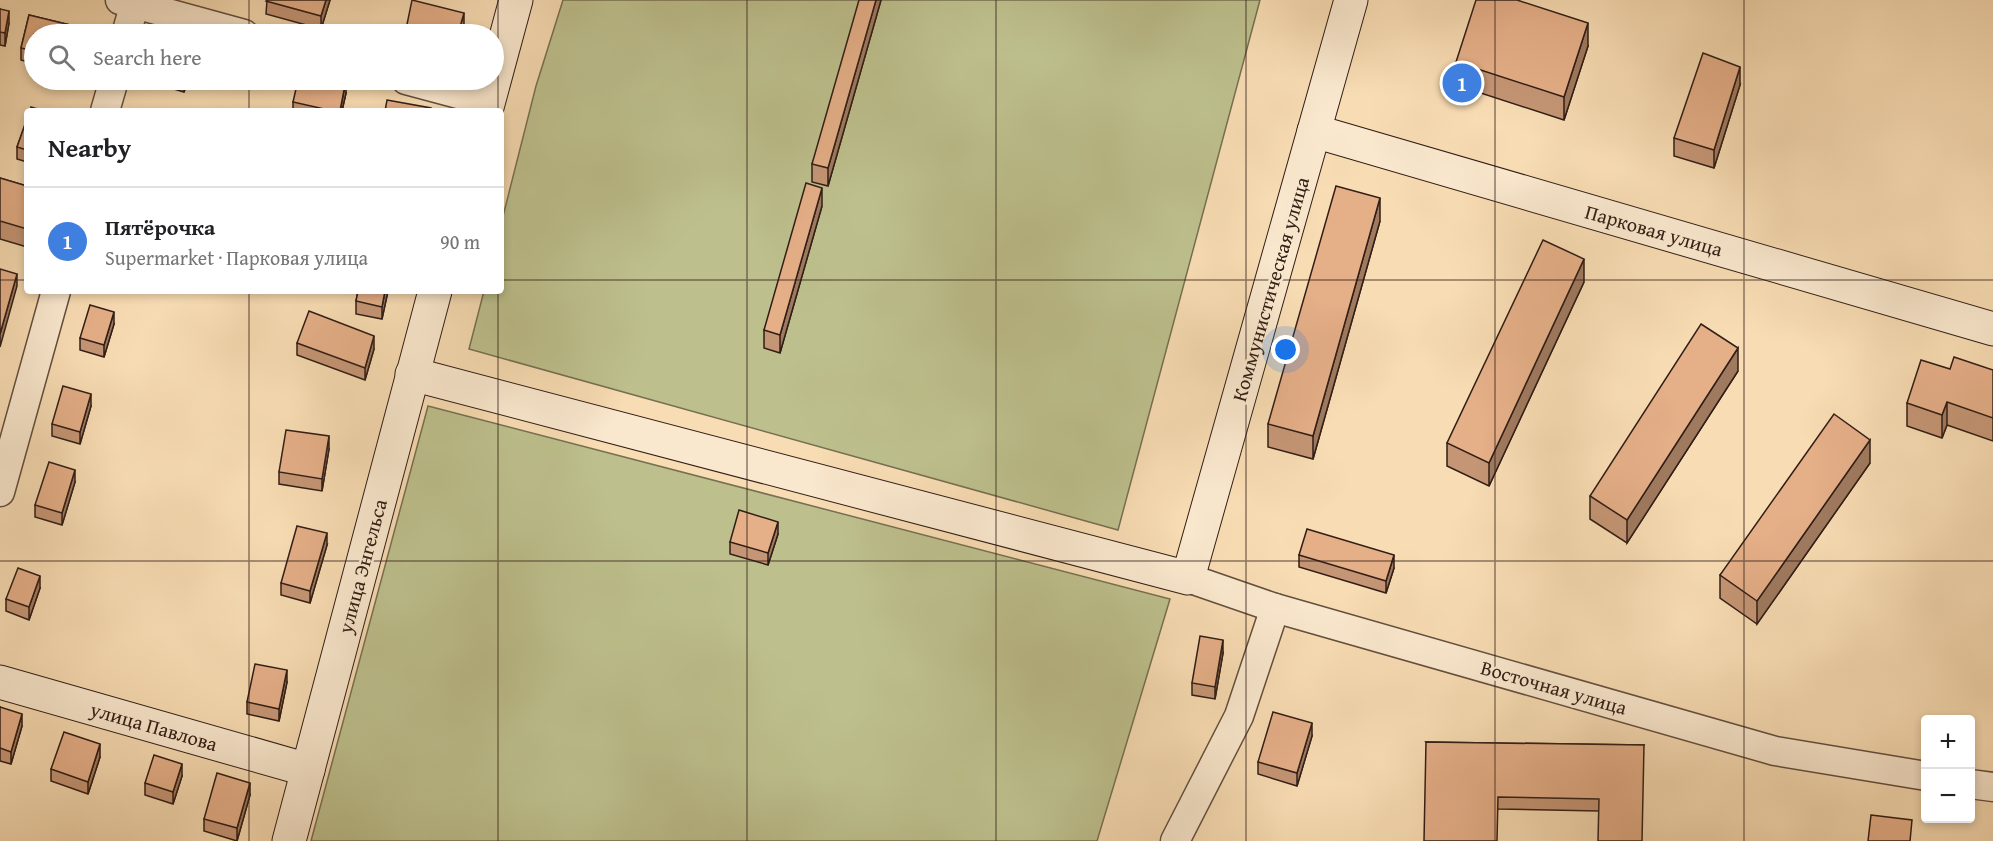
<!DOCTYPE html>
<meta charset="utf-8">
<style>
body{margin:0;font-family:"Gentium Book Plus",serif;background:#f6f6f6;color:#202124}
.controls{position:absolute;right:18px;bottom:18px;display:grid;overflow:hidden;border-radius:6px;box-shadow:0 3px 9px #0003}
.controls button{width:54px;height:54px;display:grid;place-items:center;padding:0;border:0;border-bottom:2px solid #e0e0e0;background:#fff;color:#202124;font:30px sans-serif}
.you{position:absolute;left:1286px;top:350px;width:21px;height:21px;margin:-15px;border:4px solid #fff;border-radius:50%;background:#1a73e8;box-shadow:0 0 0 9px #1a73e833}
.badge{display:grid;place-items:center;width:39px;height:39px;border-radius:50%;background:#d93025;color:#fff;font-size:20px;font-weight:700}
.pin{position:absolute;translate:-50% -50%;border:3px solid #fff;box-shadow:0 2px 6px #0006}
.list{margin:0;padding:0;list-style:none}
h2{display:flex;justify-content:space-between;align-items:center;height:78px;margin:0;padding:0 24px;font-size:26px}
h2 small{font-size:20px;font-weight:400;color:#757577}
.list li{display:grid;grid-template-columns:39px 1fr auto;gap:18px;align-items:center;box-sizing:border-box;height:108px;padding:0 24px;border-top:2px solid #e0e0e0}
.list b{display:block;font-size:22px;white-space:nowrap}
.list p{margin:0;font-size:20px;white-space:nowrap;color:#757577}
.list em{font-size:20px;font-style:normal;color:#757577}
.icon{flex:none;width:33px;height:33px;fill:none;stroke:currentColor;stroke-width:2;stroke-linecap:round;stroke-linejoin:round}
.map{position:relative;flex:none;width:1993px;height:841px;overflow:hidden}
.search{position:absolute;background:#fff;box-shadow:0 3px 9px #0003;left:24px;top:24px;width:480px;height:66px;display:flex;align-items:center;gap:15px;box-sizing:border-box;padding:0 21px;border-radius:33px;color:#757577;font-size:22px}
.panel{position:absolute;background:#fff;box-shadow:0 3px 9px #0003;left:24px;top:108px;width:480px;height:186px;border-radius:6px}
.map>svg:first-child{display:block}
.green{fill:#bdc08d;stroke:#776f52;stroke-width:1.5}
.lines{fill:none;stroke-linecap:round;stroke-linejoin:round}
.street-casing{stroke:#634e3d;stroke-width:31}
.secondary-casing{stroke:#311e16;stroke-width:35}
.street{stroke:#fae8ce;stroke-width:28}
.secondary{stroke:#fae8ce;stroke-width:33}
.wall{fill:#c59675;stroke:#311e16;stroke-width:1.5}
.shaded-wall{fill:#a07a5f;stroke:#311e16;stroke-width:1.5}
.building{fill:#e5af88;stroke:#311e16;stroke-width:1.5}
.grid{fill:none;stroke:#311e16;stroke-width:1.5;stroke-opacity:0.55}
.labels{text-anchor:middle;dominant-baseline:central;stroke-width:5;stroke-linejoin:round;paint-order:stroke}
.street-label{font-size:20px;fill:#311e16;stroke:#fae8ce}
</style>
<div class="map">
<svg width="1993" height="841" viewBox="0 0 1993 841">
<rect width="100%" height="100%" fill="#f8dcb3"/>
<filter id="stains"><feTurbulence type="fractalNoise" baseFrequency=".00333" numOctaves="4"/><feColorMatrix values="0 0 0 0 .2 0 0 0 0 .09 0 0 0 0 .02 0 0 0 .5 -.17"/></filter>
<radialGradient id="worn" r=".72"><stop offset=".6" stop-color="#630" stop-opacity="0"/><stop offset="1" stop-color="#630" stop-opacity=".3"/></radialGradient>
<g class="green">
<polygon points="563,0 1260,0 1118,530 469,349 484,291 501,291 501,224 536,86"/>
<polygon points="428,406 1170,599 1097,841 311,841"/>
</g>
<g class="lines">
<defs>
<g id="street">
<polyline points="120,0 244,34"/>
<polyline points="126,34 136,0"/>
<polyline points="406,80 488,102"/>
<polyline points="105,111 114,80"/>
<polyline points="0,492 56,291"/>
<polyline points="1188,578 1275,608 1775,751 1926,776"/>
<polyline points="1970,784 1993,787"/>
<polyline points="1175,841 1239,716 1275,608"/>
</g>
<g id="secondary">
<polyline points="486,111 516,0"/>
<polyline points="1314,131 1993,329"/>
<polyline points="412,374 1188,578 1351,0"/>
<polyline points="0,682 308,770"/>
<polyline points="289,841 435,291"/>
</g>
</defs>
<use href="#street" class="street-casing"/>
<use href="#secondary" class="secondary-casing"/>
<use href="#street" class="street"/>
<use href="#secondary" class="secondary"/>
</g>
<g class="wall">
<polygon points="267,0 330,0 321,29 266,14"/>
<polygon points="881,0 828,186 812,182 812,164"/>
<polygon points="0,9 9,23 5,46 0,45"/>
<polygon points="29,15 87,29 87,34 34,34 34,64 21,60 21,48"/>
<polygon points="1588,46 1564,120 1456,85 1456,62"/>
<polygon points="150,80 188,80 184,92 150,82"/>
<polygon points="1740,85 1714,168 1674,156 1674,138"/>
<polygon points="346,93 342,111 293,111 293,102"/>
<polygon points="27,119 27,162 17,159 17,147"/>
<polygon points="0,178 27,186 27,247 0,239"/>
<polygon points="822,206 780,353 764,348 764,330"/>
<polygon points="1380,221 1313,459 1268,447 1268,424"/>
<polygon points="1584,282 1489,486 1447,466 1447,443"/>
<polygon points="358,291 388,291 382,319 356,314 356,301"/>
<polygon points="114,324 104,357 80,350 80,338"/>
<polygon points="297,343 374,349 365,380 297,355"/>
<polygon points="1950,369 1993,370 1993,441 1947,425 1942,438 1907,426 1907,403"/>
<polygon points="1738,371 1627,543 1590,519 1590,496"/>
<polygon points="91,406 80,444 52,436 52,424"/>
<polygon points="329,449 322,491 279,484 279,472"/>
<polygon points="1870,463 1757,624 1720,598 1720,575"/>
<polygon points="75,482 62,525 35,517 35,505"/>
<polygon points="778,534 768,565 730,554 730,542"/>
<polygon points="327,545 310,603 281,595 281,583"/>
<polygon points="1299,555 1394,568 1386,593 1299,567"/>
<polygon points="40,588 29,620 6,611 6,599"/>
<polygon points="1223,653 1215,699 1192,695 1192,683"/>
<polygon points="287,682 279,721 247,714 247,702"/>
<polygon points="0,707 22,726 11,764 0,761"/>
<polygon points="1312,736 1297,786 1258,774 1258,762"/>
<polygon points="1426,742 1644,745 1599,811 1498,809"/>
<polygon points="100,757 88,794 51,781 51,769"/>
<polygon points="182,776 173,804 145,795 145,783"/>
<polygon points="250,795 237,841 204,831 204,819"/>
</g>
<g class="shaded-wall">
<polygon points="326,0 330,0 321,29 321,16"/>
<polygon points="876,0 881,0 828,186 828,168"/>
<polygon points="9,11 9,23 5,46 5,33"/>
<polygon points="464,13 464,25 462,34 458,34"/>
<polygon points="1588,23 1588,46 1564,120 1564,97"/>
<polygon points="1740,67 1740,85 1714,168 1714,150"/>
<polygon points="184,80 188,80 184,92"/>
<polygon points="346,80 346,93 342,111 340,111"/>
<polygon points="822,188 822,206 780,353 780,335"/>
<polygon points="1380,198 1380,221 1313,459 1313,436"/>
<polygon points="1584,259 1584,282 1489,486 1489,463"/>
<polygon points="17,274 17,286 0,347 0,334"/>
<polygon points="385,291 388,291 382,319 382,307"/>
<polygon points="114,312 114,324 104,357 104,345"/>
<polygon points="374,336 374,349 365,380 365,368"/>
<polygon points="1738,348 1738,371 1627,543 1627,520"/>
<polygon points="91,394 91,406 80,444 80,432"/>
<polygon points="1947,402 1947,425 1942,438 1942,415"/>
<polygon points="329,436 329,449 322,491 322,479"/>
<polygon points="1870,440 1870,463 1757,624 1757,601"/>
<polygon points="75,470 75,482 62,525 62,513"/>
<polygon points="778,522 778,534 768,565 768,553"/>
<polygon points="327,533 327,545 310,603 310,591"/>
<polygon points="1394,555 1394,568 1386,593 1386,581"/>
<polygon points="40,576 40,588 29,620 29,607"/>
<polygon points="1223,640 1223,653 1215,699 1215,687"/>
<polygon points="287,670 287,682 279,721 279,709"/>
<polygon points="22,714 22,726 11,764 11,752"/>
<polygon points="1312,723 1312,736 1297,786 1297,773"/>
<polygon points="100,744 100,757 88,794 88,782"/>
<polygon points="182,764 182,776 173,804 173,792"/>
<polygon points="250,783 250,795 237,841 237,828"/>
</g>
<g class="building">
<polygon points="267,0 326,0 321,16 266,1"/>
<polygon points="412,0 464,13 458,34 405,34"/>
<polygon points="859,0 876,0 828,168 812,164"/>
<polygon points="1476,0 1517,0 1588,23 1564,97 1456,62"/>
<polygon points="0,9 9,11 5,33 0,32"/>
<polygon points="29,15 87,29 85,34 34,34 34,51 21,48"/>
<polygon points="162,30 178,34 161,34"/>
<polygon points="1703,53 1740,67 1714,150 1674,138"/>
<polygon points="298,80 346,80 340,111 333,111 293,102"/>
<polygon points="387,100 431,108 431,111 385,111"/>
<polygon points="31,107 44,111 30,111"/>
<polygon points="27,119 27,150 17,147"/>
<polygon points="0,178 27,186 27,229 0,221"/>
<polygon points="806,183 822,188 780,335 764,330"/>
<polygon points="1336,186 1380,198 1313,436 1268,424"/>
<polygon points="1543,240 1584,259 1489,463 1447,443"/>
<polygon points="0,269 17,274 0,334"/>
<polygon points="358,291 385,291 382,307 356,301"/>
<polygon points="90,305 114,312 104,345 80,338"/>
<polygon points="309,311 374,336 365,368 297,343"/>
<polygon points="1701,324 1738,348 1627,520 1590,496"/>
<polygon points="1954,357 1993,370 1993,418 1947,402 1942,415 1907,403 1921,360 1950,369"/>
<polygon points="63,386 91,394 80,432 52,424"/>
<polygon points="1834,414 1870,440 1757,601 1720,575"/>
<polygon points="286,430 329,436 322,479 279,472"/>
<polygon points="49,462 75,470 62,513 35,505"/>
<polygon points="739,510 778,522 768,553 730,542"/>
<polygon points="297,526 327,533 310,591 281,583"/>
<polygon points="1307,529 1394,555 1386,581 1299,555"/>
<polygon points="18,568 40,576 29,607 6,599"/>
<polygon points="1200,636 1223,640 1215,687 1192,683"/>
<polygon points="255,664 287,670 279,709 247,702"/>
<polygon points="0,707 22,714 11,752 0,748"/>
<polygon points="1273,712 1312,723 1297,773 1258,762"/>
<polygon points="64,732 100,744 88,782 51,769"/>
<polygon points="1426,742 1644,745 1642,841 1598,841 1599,799 1498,797 1497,841 1424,841"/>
<polygon points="154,755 182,764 173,792 145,783"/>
<polygon points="217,773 250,783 237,828 204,819"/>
<polygon points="1871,815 1912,820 1910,841 1868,841"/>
</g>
<path class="grid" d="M249 0V34M498 0V111M747 0V841M996 0V841M1246 0V841M1495 0V841M1744 0V841M249 80V111M0 280H27M501 280H1993M249 291V841M498 291V841M0 561H1993"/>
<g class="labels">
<g class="street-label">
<text transform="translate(1654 230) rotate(16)">Парковая улица</text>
<text transform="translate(1270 289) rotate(-74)">Коммунистическая улица</text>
<text transform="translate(362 566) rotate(-75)">улица Энгельса</text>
<text transform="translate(1554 687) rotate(16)">Восточная улица</text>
<text transform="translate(154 726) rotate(16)">улица Павлова</text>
</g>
</g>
<rect width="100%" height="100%" filter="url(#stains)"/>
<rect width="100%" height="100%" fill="url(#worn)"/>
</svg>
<div class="controls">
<button>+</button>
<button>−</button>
</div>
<div class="you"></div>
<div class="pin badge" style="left:1462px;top:83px;background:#3f7fe0">1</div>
<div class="search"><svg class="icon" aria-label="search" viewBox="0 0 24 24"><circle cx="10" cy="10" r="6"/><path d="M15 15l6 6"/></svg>Search here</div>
<section class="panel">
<h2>Nearby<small></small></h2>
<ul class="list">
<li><span class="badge" style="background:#3f7fe0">1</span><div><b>Пятёрочка</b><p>Supermarket · Парковая улица</p></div><em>90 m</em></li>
</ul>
</section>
</div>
